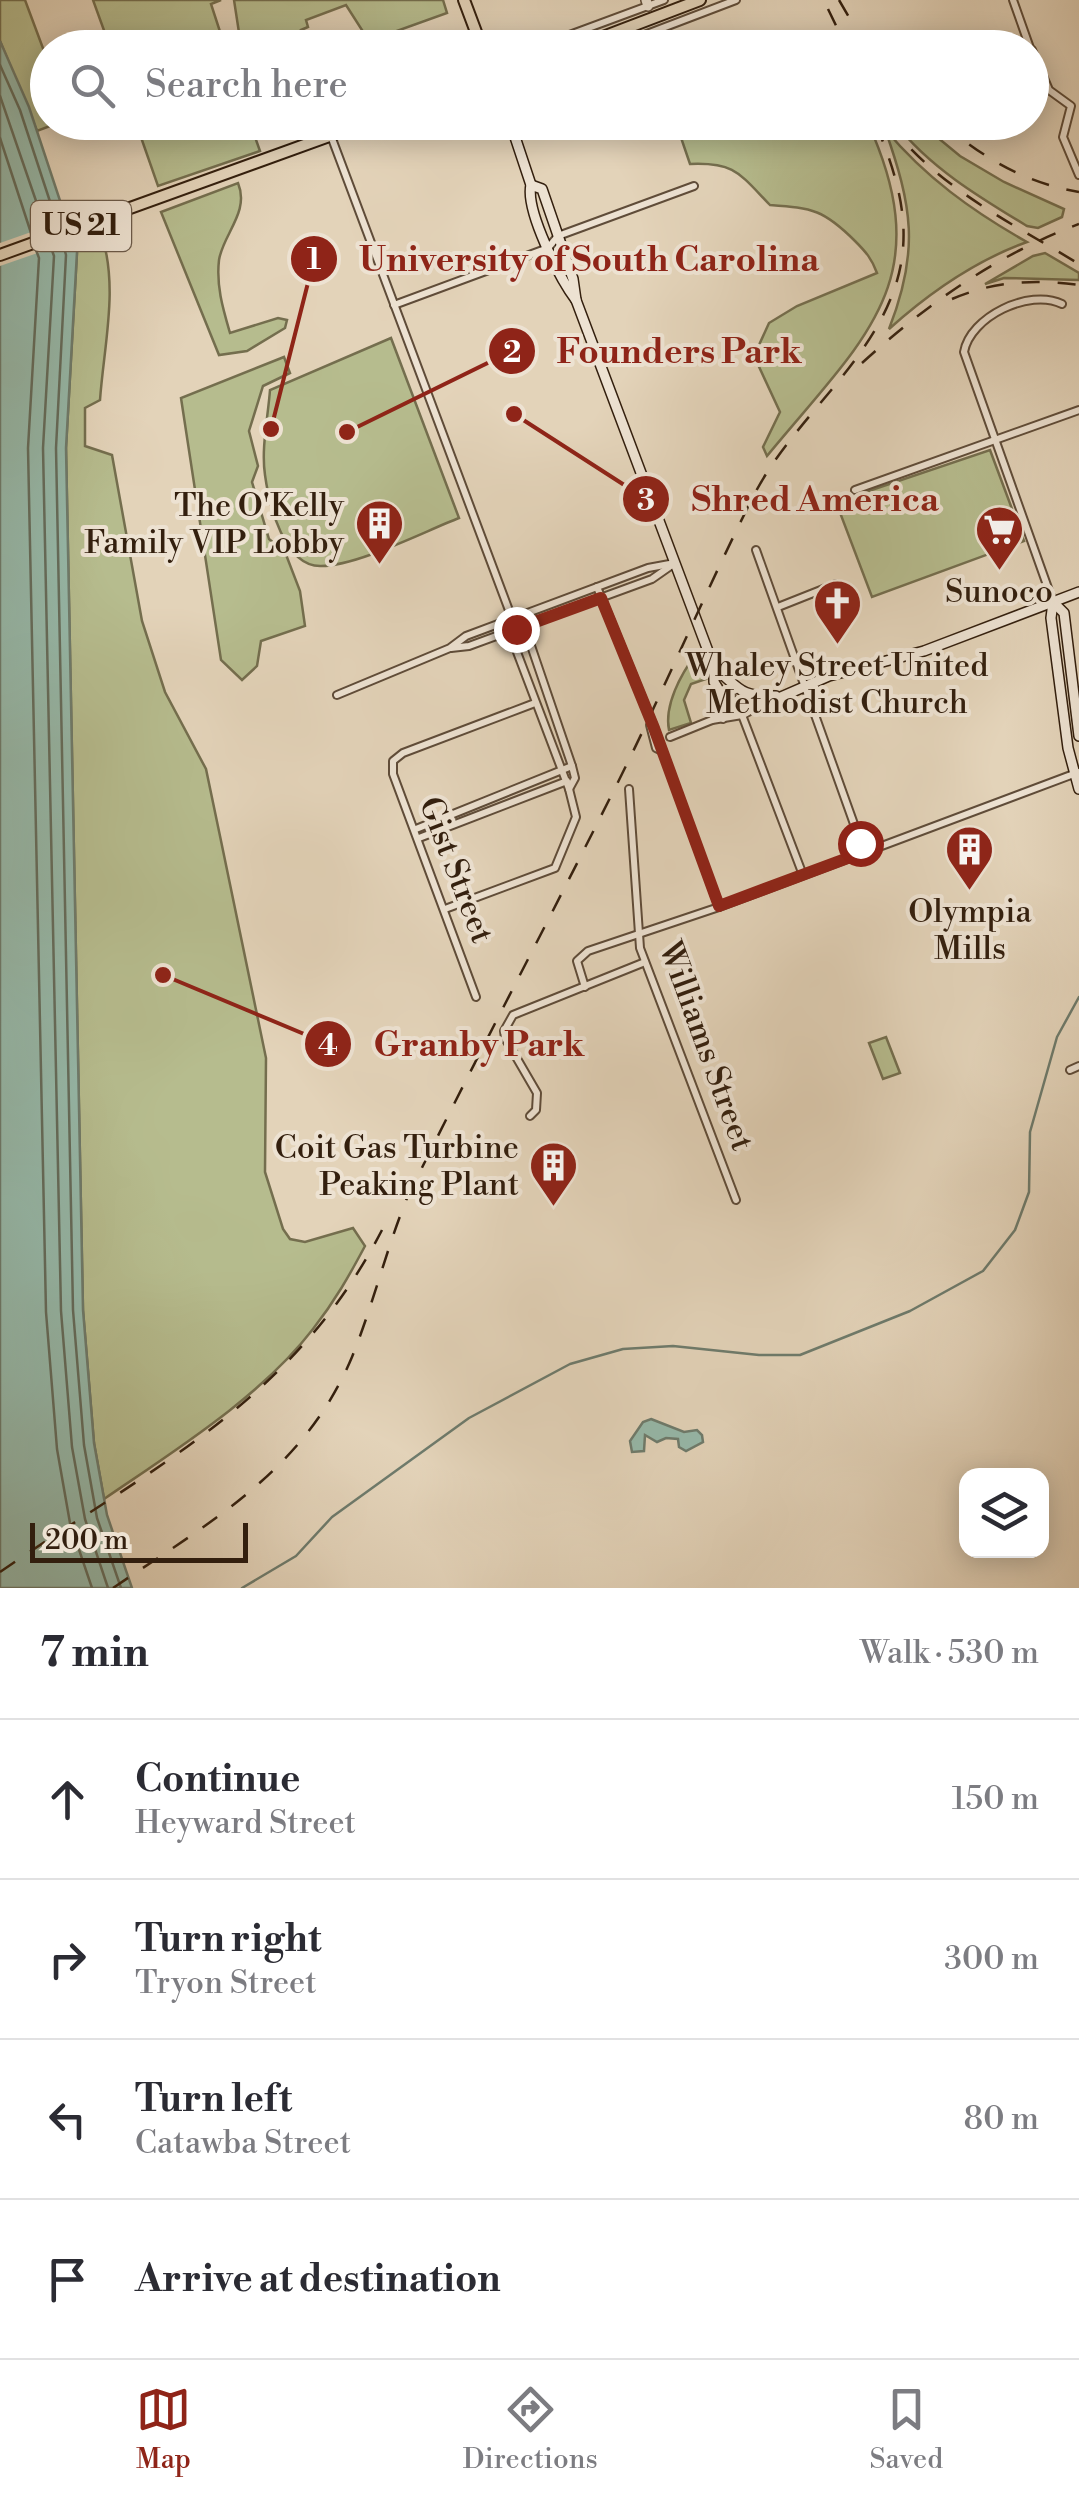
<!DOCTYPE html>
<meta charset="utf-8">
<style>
body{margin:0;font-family:"Libre Bodoni",serif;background:#f7f7f7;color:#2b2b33}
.controls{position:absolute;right:30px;bottom:30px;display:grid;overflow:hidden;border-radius:20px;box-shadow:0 5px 25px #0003}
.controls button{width:90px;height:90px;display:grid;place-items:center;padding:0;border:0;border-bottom:2px solid #e1e1e2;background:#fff;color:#2b2b33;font:50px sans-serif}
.scale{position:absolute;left:30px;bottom:25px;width:218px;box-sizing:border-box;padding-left:10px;border:5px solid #331f0e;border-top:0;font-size:28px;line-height:35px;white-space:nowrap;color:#331f0e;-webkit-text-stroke:8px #ede2d2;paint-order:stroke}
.stop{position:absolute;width:30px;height:30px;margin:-22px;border:8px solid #8f2418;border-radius:50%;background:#fff}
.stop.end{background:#8f2418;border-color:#fff;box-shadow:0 2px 10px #0008}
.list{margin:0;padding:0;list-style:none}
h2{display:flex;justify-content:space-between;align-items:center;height:130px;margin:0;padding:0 40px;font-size:42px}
h2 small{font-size:32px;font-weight:400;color:#7c7c81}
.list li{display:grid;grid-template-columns:65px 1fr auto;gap:30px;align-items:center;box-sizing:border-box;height:160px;padding:0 40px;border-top:2px solid #e1e1e2}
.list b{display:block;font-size:38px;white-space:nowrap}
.list p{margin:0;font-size:32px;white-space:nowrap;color:#7c7c81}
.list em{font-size:32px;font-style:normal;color:#7c7c81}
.icon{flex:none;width:55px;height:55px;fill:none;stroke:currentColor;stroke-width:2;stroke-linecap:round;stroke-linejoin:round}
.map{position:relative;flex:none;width:1079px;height:1588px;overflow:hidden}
.search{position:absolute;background:#fff;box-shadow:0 5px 25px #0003;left:30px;right:30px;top:30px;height:110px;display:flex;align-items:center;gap:25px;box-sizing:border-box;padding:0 35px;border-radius:55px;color:#7c7c81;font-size:38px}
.sheet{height:770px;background:#fff}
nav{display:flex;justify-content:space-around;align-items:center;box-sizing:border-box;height:140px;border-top:2px solid #e1e1e2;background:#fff;font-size:28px;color:#7c7c81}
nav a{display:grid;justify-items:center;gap:5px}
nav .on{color:#8f2418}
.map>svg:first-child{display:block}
.green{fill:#b6bc8e;stroke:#746e4e;stroke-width:2.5}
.water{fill:#96b9aa;stroke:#6e7b6c;stroke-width:2.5}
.pier{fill:#e3d3b9}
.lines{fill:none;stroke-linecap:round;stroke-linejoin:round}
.shore{stroke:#646c5c;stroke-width:2.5}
.stream{stroke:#6e7b6c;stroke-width:2.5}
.minor-casing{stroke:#5f4c39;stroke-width:10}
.tertiary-casing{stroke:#5f4c39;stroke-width:12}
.secondary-casing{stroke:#331f0e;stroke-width:12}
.primary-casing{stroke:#331f0e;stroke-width:14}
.minor{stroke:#ede2d2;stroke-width:6}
.tertiary{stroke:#ede2d2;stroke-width:9}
.secondary{stroke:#ede2d2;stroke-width:9}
.primary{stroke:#e3d3b9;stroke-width:10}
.rail{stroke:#331f0e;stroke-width:2.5;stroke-dasharray:18 18;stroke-linecap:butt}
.route{stroke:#8f2418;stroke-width:12}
.labels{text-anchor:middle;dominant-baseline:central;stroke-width:8;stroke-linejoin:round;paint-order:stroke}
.shield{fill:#ede2d2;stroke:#6b5a49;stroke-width:2.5}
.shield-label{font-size:30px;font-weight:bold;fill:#331f0e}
.poi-label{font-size:32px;fill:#331f0e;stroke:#ede2d2}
.street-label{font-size:32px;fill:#331f0e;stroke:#ede2d2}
.leader{fill:none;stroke:#8f2418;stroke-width:4}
.callout-dot{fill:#8f2418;stroke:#ede2d2;stroke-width:4}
.mark-label{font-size:30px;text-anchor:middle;font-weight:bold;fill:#fff}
.callout-label{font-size:35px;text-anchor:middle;font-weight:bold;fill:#8f2418;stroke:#ede2d2;stroke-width:8;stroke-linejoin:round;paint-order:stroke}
</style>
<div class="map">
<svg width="1079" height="1588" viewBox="0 0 1079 1588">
<rect width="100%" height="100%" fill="#e3d3b9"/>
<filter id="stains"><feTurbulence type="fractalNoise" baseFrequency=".002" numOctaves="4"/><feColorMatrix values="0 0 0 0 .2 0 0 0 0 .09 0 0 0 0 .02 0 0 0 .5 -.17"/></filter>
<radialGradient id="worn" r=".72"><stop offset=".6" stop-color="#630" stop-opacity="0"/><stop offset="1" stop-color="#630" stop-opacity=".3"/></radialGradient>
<g class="green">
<polygon points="0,0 25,0 47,59 48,122 58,123 37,131 0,41"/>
<polygon points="93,0 221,0 211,4 225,47 110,47"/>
<polygon points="234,0 443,0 447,13 369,41 346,5 306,20 308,27 301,30 308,47 234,47 240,39"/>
<polygon points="136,123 250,123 260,151 158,186"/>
<path d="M769 123 785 126 808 122 868 123C940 282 864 338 767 456L763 447 780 412 754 356 769 323 797 306 877 273C872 259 866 252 855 241 824 210 813 208 770 205 740 174 735 162 690 164L676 123Z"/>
<path d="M895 123H920L960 156 1004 182 1064 209 1062 217 1038 228 1027 226C979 197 929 167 895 123Z"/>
<path d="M885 129C925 177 972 211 1027 242 977 260 929 293 889 329 920 250 912 206 885 129Z"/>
<path d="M238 183C250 212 223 234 219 260 216 286 223 309 230 333L278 318 287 320 285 328 247 351 219 355 161 212Z"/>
<path d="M101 233C119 287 104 344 100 400L85 408V446L112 455 142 621 165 692 206 769 220 836 266 1058 265 1172 283 1229 290 1239 305 1242 353 1228 365 1246C349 1276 335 1301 313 1329 261 1397 174 1451 104 1499L94 1443 83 1310 66 448 77 253 74 243Z"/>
<polygon points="1045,253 1079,273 1079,280 1004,278 985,284 1033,256"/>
<path d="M391 338 459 518C423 532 357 566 321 566 284 567 269 504 265 475 261 449 268 417 270 390Z"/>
<polygon points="284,357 290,373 263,386 249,431 258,466 252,482 269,539 285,552 300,591 305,626 261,641 257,666 242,680 221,660 181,398"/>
<polygon points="990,450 1024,541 872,597 836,502"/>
<path d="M696 654 706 679 691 684 684 700 691 723 669 730C664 705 681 674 696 654Z"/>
<polygon points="886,1037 900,1073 883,1079 869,1043"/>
</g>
<g class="water">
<polygon points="0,41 29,107 77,252 66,448 83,1310 94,1443 107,1515 132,1588 0,1588"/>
<polygon points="651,1419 684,1432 697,1430 702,1435 703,1442 686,1451 679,1447 678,1439 666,1438 657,1442 645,1435 644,1451 632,1452 630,1441 643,1422"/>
</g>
<polygon class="pier" points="71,218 78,239 0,266 0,243"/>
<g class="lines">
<g class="shore">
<polyline points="0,65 20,110 58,226"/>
<polyline points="0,96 46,230"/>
<polyline points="0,138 32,236"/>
<polyline points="62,240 66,255 56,448 73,1310 84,1445 97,1518 121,1588"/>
<polyline points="50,245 54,256 43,448 61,1311 72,1447 85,1519 108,1588"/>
<polyline points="36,250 39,258 28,448 46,1312 57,1449 70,1523 92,1588"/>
</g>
<polyline class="stream" points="242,1588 296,1556 332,1517 469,1418 570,1364 623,1349 673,1346 759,1355 800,1355 910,1311 983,1271 1015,1230 1029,1192 1030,1132 1057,1037 1079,997"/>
<defs>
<g id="minor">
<polyline points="1013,0 1030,48"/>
<polyline points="553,48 564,37 664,0"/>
<polyline points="610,48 736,0"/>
<polyline points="1032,50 1049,90 1071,106 1063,137 1079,175"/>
<polyline points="331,136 516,629 512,639 569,789 576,817 555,868 445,909"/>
<polyline points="394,305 548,248 558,236 694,186"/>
<polyline points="855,490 1079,410"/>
<polyline points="756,550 864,852"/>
<polyline points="597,587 654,727 719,907"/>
<path d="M1053 602 964 352C970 317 1029 288 1062 304"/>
<polyline points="778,607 836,584"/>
<polyline points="517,630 527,634 572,766 575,778 569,789"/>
<polyline points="451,648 469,646 652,579 672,565"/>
<polyline points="337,695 450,648 466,636 648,568 675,563"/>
<polyline points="742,715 803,875"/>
<polyline points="723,719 732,703 731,685"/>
<polyline points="712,720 721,711 722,695"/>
<polyline points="650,725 656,748 660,750"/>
<polyline points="670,737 712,720 742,715 754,709"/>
<polyline points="629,789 640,948 736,1200"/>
<polyline points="416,829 572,766"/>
<polyline points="419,838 567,781"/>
<polyline points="585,987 577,961 588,951 719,907 1079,772"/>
<polyline points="476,997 393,774 393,761 403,753 535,703"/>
<polyline points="1070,1070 1079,1066"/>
<polyline points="530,1116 536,1110 537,1093 505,1038 504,1031 513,1015 645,962"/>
</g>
<polyline id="tertiary" points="646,0 648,6"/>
<g id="secondary">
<path d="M510 122 531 185C525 210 560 279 576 300"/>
<polyline points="531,185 542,189 573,279 576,300 714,667 714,682 722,695 741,707 758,707 829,676 924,651 1079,592"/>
<polyline points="1053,602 1051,618 1068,748 1079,789"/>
<polyline points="1053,602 1064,613 1079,736"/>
<path d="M715 668C740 689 740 697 776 696"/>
</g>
<g id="primary">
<polyline points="464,0 482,48"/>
<polyline points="574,48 700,0"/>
<polyline points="0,255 368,122"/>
</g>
</defs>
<use href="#minor" class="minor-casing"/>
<use href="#tertiary" class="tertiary-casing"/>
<use href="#secondary" class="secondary-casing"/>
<use href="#primary" class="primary-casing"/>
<use href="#minor" class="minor"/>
<use href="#tertiary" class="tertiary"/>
<use href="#secondary" class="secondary"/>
<use href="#primary" class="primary"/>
<g class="rail">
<polyline points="839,0 867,48"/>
<polyline points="828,9 847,48"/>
<path d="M888 122C936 187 1012 223 1079 264"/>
<path d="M941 122C983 158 1025 183 1079 192"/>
<path d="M952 299C994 281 1034 279 1079 285"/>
<path d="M862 363C927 304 996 255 1079 224"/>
<path d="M0 1572C151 1468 294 1401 382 1230"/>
<path d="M113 1588C210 1522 304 1471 352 1357 373 1305 386 1250 407 1198 474 1062 545 928 613 792 662 695 704 594 753 497 791 421 870 366 896 284 914 227 897 175 875 122"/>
</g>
</g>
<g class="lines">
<polyline class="route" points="516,629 601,598 654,728 719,906 864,852 860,843"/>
</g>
<defs>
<symbol id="building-pin" viewBox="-11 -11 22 30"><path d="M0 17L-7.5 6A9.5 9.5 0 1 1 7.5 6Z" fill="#8f2418" stroke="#ede2d2"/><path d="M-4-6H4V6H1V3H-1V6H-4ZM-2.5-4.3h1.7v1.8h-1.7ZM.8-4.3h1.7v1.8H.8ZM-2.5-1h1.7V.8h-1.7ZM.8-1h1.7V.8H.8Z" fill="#fff"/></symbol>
<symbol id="supermarket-pin" viewBox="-11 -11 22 30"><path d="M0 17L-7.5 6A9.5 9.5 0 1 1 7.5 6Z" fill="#8f2418" stroke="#ede2d2"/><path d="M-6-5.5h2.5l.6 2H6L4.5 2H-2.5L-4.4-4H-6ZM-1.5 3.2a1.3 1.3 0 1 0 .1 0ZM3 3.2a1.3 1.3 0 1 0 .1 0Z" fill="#fff"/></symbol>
<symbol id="church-pin" viewBox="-11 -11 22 30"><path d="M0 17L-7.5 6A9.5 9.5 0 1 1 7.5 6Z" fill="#8f2418" stroke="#ede2d2"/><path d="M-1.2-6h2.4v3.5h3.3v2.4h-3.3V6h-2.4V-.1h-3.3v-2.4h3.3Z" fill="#fff"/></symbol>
</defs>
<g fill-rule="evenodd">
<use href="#building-pin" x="352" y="496" width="55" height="75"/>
<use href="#supermarket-pin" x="972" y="502" width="55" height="75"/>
<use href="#church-pin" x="810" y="576" width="55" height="75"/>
<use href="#building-pin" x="942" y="822" width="55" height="75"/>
<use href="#building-pin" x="526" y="1138" width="55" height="75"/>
</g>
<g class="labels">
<rect class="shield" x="31" y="201" width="100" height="50" rx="8"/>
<g class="shield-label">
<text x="81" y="226">US 21</text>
</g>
<g class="poi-label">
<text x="344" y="506" text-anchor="end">The O'Kelly<tspan x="344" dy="37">Family VIP Lobby</tspan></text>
<text x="999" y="592">Sunoco</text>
<text x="837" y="666">Whaley Street United<tspan x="837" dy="37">Methodist Church</tspan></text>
<text x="970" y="912">Olympia<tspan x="970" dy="37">Mills</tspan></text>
<text x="519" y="1148" text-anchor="end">Coit Gas Turbine<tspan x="519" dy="37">Peaking Plant</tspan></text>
</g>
<g class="street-label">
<text transform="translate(456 870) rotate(69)">Gist Street</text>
<text transform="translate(706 1046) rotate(70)">Williams Street</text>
</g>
</g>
<path class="leader" d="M271 429L314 259M347 432L512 351M514 414L646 499M163 975L328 1044"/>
<g class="callout-dot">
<circle cx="271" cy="429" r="10"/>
<circle cx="347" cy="432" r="10"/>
<circle cx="514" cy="414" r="10"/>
<circle cx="163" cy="975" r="10"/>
<circle cx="314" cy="259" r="25"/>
<circle cx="512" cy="351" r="25"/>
<circle cx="646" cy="499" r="25"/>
<circle cx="328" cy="1044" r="25"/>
</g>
<g class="mark-label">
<text x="314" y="269">1</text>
<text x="512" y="362">2</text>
<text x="646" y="510">3</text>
<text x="328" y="1055">4</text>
</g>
<g class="callout-label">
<text x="589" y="271">University of South Carolina</text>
<text x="679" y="363">Founders Park</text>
<text x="815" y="511">Shred America</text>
<text x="479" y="1056">Granby Park</text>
</g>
<rect width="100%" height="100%" filter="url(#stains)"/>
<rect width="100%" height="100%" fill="url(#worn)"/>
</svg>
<div class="controls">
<button><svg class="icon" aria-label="layers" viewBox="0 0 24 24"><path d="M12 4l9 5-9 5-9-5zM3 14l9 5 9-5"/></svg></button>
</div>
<div class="scale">200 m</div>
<div class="stop" style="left:860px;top:843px"></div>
<div class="stop end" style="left:516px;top:629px"></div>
<div class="search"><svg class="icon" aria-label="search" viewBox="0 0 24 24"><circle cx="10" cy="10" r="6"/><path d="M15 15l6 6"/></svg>Search here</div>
</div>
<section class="sheet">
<h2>7 min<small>Walk · 530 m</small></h2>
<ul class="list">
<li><svg class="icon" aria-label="ahead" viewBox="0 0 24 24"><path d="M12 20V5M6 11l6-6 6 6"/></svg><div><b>Continue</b><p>Heyward Street</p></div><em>150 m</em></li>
<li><svg class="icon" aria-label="right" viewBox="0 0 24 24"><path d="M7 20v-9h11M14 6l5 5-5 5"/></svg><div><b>Turn right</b><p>Tryon Street</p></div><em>300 m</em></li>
<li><svg class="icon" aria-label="left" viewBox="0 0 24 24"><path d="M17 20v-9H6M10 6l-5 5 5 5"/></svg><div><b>Turn left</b><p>Catawba Street</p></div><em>80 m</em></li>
<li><svg class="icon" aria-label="arrive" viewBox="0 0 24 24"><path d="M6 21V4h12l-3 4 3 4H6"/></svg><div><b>Arrive at destination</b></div></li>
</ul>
</section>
<nav>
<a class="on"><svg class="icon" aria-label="map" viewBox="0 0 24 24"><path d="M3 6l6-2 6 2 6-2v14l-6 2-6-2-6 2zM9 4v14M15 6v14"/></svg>Map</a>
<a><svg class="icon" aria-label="directions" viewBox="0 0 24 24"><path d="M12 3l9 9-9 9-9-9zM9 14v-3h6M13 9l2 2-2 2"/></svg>Directions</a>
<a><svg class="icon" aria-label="saved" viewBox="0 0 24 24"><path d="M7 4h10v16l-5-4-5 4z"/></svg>Saved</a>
</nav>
